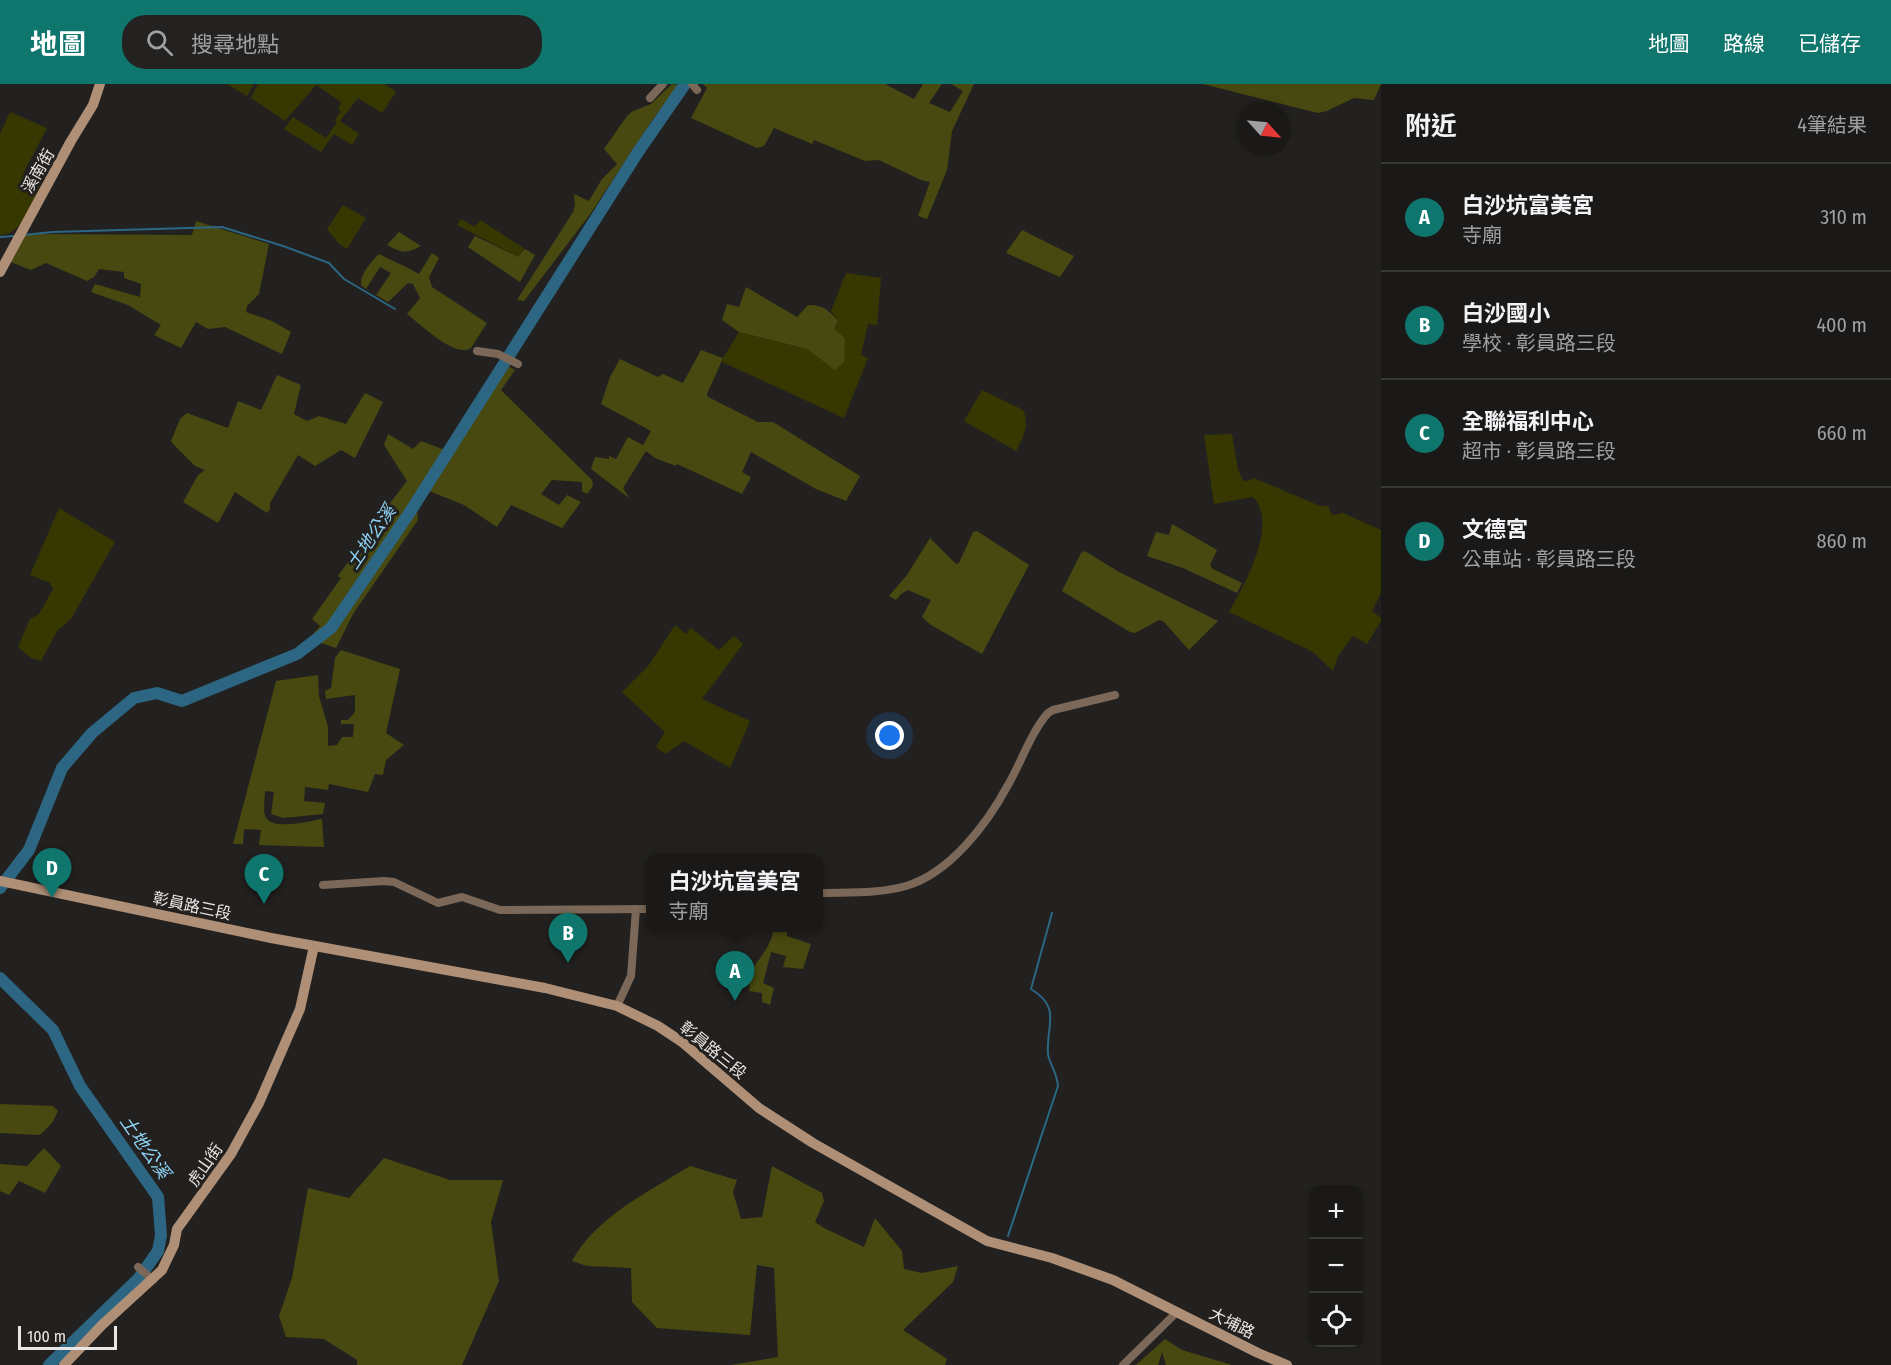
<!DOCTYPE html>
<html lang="zh-TW">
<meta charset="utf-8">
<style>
body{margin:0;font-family:"Fira Sans Condensed","Noto Sans TC",sans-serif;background:#232220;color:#f1f3f6}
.controls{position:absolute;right:18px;bottom:18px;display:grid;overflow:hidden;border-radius:12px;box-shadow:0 3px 9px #0003}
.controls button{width:54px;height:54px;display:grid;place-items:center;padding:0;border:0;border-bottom:2px solid #383836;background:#1a1917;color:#f1f3f6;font:30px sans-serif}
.compass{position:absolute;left:1237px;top:18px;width:54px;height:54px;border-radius:50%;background:#1a1917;box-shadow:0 3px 9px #0003;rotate:117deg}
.scale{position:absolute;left:18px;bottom:15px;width:99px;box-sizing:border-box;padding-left:6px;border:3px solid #e9e7e6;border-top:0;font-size:16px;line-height:21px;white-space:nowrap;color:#e9e7e6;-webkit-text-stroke:4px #23211f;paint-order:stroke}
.you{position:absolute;left:890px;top:652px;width:21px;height:21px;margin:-15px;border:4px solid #fff;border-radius:50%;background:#1a73e8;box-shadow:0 0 0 9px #1a73e833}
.badge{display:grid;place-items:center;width:39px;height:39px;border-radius:50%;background:#0f766e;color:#fff;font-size:20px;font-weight:700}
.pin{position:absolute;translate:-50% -50px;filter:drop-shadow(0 2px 3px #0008)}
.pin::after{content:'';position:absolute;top:32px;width:21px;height:18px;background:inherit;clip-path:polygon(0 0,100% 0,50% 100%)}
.popup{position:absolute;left:646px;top:770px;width:177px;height:78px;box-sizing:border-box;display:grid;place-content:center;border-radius:12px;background:#1a1917;filter:drop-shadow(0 2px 4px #0005);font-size:20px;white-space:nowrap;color:#9fa0a1}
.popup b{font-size:22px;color:#f1f3f6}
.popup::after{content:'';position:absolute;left:50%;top:100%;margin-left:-12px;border:12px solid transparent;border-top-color:#1a1917}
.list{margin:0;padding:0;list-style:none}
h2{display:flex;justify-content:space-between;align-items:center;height:78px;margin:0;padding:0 24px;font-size:26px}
h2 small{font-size:20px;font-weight:400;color:#9fa0a1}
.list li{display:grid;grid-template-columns:39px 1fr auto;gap:18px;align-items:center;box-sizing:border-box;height:108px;padding:0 24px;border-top:2px solid #383836}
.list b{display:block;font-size:22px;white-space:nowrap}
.list p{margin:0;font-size:20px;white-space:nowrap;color:#9fa0a1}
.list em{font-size:20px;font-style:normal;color:#9fa0a1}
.icon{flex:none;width:33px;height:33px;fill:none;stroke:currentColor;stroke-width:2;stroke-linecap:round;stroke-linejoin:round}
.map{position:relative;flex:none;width:1381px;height:1281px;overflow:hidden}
header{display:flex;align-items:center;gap:36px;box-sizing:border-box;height:84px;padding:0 30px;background:#0f766e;color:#fff}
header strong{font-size:28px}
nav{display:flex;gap:33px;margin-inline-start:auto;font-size:21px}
.search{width:420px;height:54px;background:#232220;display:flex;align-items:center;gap:15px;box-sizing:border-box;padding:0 21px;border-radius:24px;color:#9fa0a1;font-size:22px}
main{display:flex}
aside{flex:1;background:#1a1917}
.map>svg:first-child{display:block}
.green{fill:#373801}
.forest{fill:#484910}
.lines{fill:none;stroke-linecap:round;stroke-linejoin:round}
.stream{stroke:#2c6683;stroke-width:2}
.river{stroke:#2c6683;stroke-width:12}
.street{stroke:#7b6858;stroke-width:8}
.secondary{stroke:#af9077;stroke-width:10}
.labels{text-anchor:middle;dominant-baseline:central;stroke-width:6;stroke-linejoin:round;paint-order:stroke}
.street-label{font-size:16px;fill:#e9e7e6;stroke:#23211f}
.water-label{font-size:18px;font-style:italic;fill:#8ed2f6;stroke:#23211f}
</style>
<header>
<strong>地圖</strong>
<div class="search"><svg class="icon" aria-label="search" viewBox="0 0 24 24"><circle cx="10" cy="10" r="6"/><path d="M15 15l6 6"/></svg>搜尋地點</div>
<nav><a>地圖</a><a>路線</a><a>已儲存</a></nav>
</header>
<main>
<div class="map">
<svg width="1381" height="1281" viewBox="0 0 1381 1281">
<rect width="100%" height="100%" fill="#23211f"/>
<g class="green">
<polygon points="227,0 254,0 247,12"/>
<polygon points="258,0 385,0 396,8 382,29 358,14 340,37 359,50 352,61 334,50 321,68 284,45 293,33 326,54 337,38 335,36 341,27 338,25 341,18 316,1 285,37 251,14"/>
<path d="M10 28 47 44 23 90 41 98C33 116 24 151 0 151V50Z"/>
<polygon points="343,121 366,134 347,165 339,160 327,145"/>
<polygon points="461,135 475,143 480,136 525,165 518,173 457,141"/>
<polygon points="846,189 881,194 877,241 868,240 861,271 868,274 844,334 722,278 723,274 739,248 807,265 834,245 838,237 831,227"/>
<path d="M982 306 1023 326C1030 340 1023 354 1016 367L964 337Z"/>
<path d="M1232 350 1238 386 1243 396 1246 397 1254 394 1320 422H1329L1330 428 1333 431 1343 429 1381 446V509L1372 527 1381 534V537L1367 560 1353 552 1338 572 1333 587 1313 568 1229 528C1244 502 1279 440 1253 413L1214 420 1204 351Z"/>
<polygon points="59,424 115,458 71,535 57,547 41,577 31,574 18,563 30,535 39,530 53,505 50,499 30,491"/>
<polygon points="675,541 686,550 691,544 719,566 734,552 743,560 702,615 750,637 730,684 684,657 665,670 656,663 665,648 622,608 649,581"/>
</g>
<g class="forest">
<polygon points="672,0 679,1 653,35 591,129 524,217 517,216 573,128 575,121 574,110 589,117 602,95 617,80 604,65 627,32 633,27 651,20"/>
<polygon points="703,0 885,0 914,15 923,0 942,0 929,19 950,28 963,7 951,0 974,0 952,47 947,86 927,135 918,132 930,98 921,96 879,76 865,77 814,56 812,60 774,44 764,62 757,64 691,34 707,4"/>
<polygon points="1203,0 1381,0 1374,16 1354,14 1327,27 1318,29"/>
<polygon points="196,137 269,160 259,210 247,222 246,228 272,237 291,248 282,270 225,243 208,245 196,238 181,264 154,251 161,241 128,221 91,208 95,200 140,213 141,200 124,194 124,188 99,185 94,193 87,197 46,179 31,186 8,177 20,154 27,150 192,151"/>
<polygon points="1022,146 1074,172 1060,193 1006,169"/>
<path d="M399 148 421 162C405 170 402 169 387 161Z"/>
<polygon points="475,152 518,173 525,165 535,171 520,198 468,163"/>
<path d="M432 169 439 174 429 193 432 203 487 239 471 264C456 275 420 240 407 230L420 214 413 200 408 199 388 218 376 211 391 189 380 183 366 205 361 201C360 190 371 178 379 170 392 177 406 182 419 190Z"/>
<path d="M746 203 797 233 808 221C821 220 831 227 838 237L834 245 845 254 844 278 835 286 807 265 739 248 722 236 727 220 739 223Z"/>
<polygon points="701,266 723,274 707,310 708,313 758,338 773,338 860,392 846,417 816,405 751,368 742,388 751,393 742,410 677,380 676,382 655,374 646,367 623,404 629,414 591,385 595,373 609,375 609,372 616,375 628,353 643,361 651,347 601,320 610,293 620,275 658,293 663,290 683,299"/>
<polygon points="506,281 515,286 501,306 592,396 593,402 587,410 582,407 582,398 552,396 541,410 559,421 567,411 581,418 562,444 511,421 497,443 464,421 429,407 417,426 418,436 353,530 336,564 309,555 320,542 312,535 341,494 338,492 366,453 371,456 385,436 381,431 407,397 384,361 388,350 413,365 421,357 445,366"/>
<polygon points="277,291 301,301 294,330 307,337 319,332 346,340 365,309 383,318 355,374 341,366 315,382 298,371 270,419 270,425 267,429 235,408 218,439 183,418 198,391 205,386 195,382 173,360 171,357 180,335 187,329 228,344 238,317 261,326"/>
<polygon points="1172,440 1217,466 1210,481 1213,485 1242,499 1237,509 1183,484 1147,472 1156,448 1169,451"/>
<polygon points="977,447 1029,481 982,570 931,541 922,533 931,516 908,506 901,510 896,516 889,512 907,491 930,454 956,480 959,479 973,448"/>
<polygon points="1085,467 1119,488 1218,537 1189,566 1163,537 1159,536 1135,549 1130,548 1062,507 1081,469"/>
<path d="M341 566 400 585 386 649 404 661 386 676 383 691 375 690 368 708 329 700 328 706 305 703 304 717 325 719 323 730 283 734 271 730 274 708 265 707C265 714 263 724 265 731 269 748 310 737 322 735L324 763 259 761 261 746 244 745 243 760H233L276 597 318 591 319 612 328 643V662L337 661 342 653H353L354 640H341V636H348L355 628V611L326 615 325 607 331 604 335 574Z"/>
<path d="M774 844H787V852L811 860 803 885 783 883 786 872 771 868 763 899 774 904 770 921 762 918V909L749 907C750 899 751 889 754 883 764 867 770 864 774 844Z"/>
<polygon points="0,1020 53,1022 58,1027 52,1039 40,1051 0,1049"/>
<polygon points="44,1064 61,1082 45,1109 19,1097 9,1111 0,1107 0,1080 27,1082"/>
<polygon points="384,1074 450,1096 503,1096 491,1138 499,1197 462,1281 357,1281 357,1276 324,1255 286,1253 279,1232 292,1194 308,1104 349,1114"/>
<path d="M690 1082 737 1096 733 1108 741 1135 762 1133 772 1082 822 1109 824 1117 815 1138 824 1144 864 1163 875 1134 902 1167 904 1185 922 1189 958 1182 953 1198 903 1246 947 1275 945 1281H731L778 1273 774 1184 757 1181 750 1251 657 1244 632 1218 631 1184 587 1182 572 1177C596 1133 648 1108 690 1082Z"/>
<polygon points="1165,1255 1182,1266 1232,1281 1166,1281 1162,1268 1158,1281 1136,1281"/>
</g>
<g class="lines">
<g class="stream">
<polyline points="23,151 53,148 222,143 283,162 329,179 344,195 395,225"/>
<polyline points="0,153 15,152"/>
<path d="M1008 1152 1058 1002C1057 988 1049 979 1048 970 1046 940 1062 924 1031 905L1052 829"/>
</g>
<g class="river">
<polyline points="0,804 29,766 62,684 92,649 134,614 157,609 182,617 297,570 331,544 410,428 638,68 685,0"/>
<polyline points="0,894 53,946 80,1002 158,1113 161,1151 158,1167 139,1194 49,1281"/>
</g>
<g class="street">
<polyline points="692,0 697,6"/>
<polyline points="650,14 663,0"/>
<polyline points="477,267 498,270 518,280"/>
<polyline points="323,801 384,797 394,798 438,819 462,813 500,826 651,825"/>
<path d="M819 809C848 808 878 810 906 802 950 789 987 740 1008 701 1021 679 1031 648 1048 629L1053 626 1115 611"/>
<polyline points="617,922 631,892 636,825"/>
<polyline points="138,1183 153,1196"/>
<polyline points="1123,1281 1177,1228"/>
</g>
<g class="secondary">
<polyline points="0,188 71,57 93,21 100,0"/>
<polyline points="0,797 271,854 545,904 617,922 658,942 682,958 759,1024 813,1059 987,1157 1052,1174 1113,1196 1258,1269 1287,1281"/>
<polyline points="64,1281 102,1241 162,1186 174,1161 177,1145 231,1070 259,1019 300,925 314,862"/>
</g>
</g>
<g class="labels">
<g class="street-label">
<text transform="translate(38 87) rotate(-60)">溪南街</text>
<text transform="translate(192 822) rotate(12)">彰員路三段</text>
<text transform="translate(713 966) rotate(39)">彰員路三段</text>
<text transform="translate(205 1081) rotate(-55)">虎山街</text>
<text transform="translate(1232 1239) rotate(27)">大埔路</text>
</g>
<g class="water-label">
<text transform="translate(371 453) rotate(-56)">土地公溪</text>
<text transform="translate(145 1063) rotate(55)">土地公溪</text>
</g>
</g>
</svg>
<div class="controls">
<button>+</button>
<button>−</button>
<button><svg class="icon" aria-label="locate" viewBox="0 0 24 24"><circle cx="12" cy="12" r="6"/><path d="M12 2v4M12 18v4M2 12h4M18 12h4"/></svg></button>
</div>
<svg class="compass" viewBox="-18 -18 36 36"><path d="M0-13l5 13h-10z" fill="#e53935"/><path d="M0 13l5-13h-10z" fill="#9fa0a1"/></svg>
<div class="scale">100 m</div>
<div class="you"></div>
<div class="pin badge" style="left:735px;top:917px">A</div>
<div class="popup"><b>白沙坑富美宮</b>寺廟</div>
<div class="pin badge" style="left:568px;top:879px">B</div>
<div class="pin badge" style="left:264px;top:820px">C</div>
<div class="pin badge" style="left:52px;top:814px">D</div>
</div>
<aside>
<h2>附近<small>4筆結果</small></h2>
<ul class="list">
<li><span class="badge">A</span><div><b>白沙坑富美宮</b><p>寺廟</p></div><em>310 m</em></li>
<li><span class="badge">B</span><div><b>白沙國小</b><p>學校 · 彰員路三段</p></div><em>400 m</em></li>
<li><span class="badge">C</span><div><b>全聯福利中心</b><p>超市 · 彰員路三段</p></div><em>660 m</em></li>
<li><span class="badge">D</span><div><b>文德宮</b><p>公車站 · 彰員路三段</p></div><em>860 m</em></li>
</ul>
</aside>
</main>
